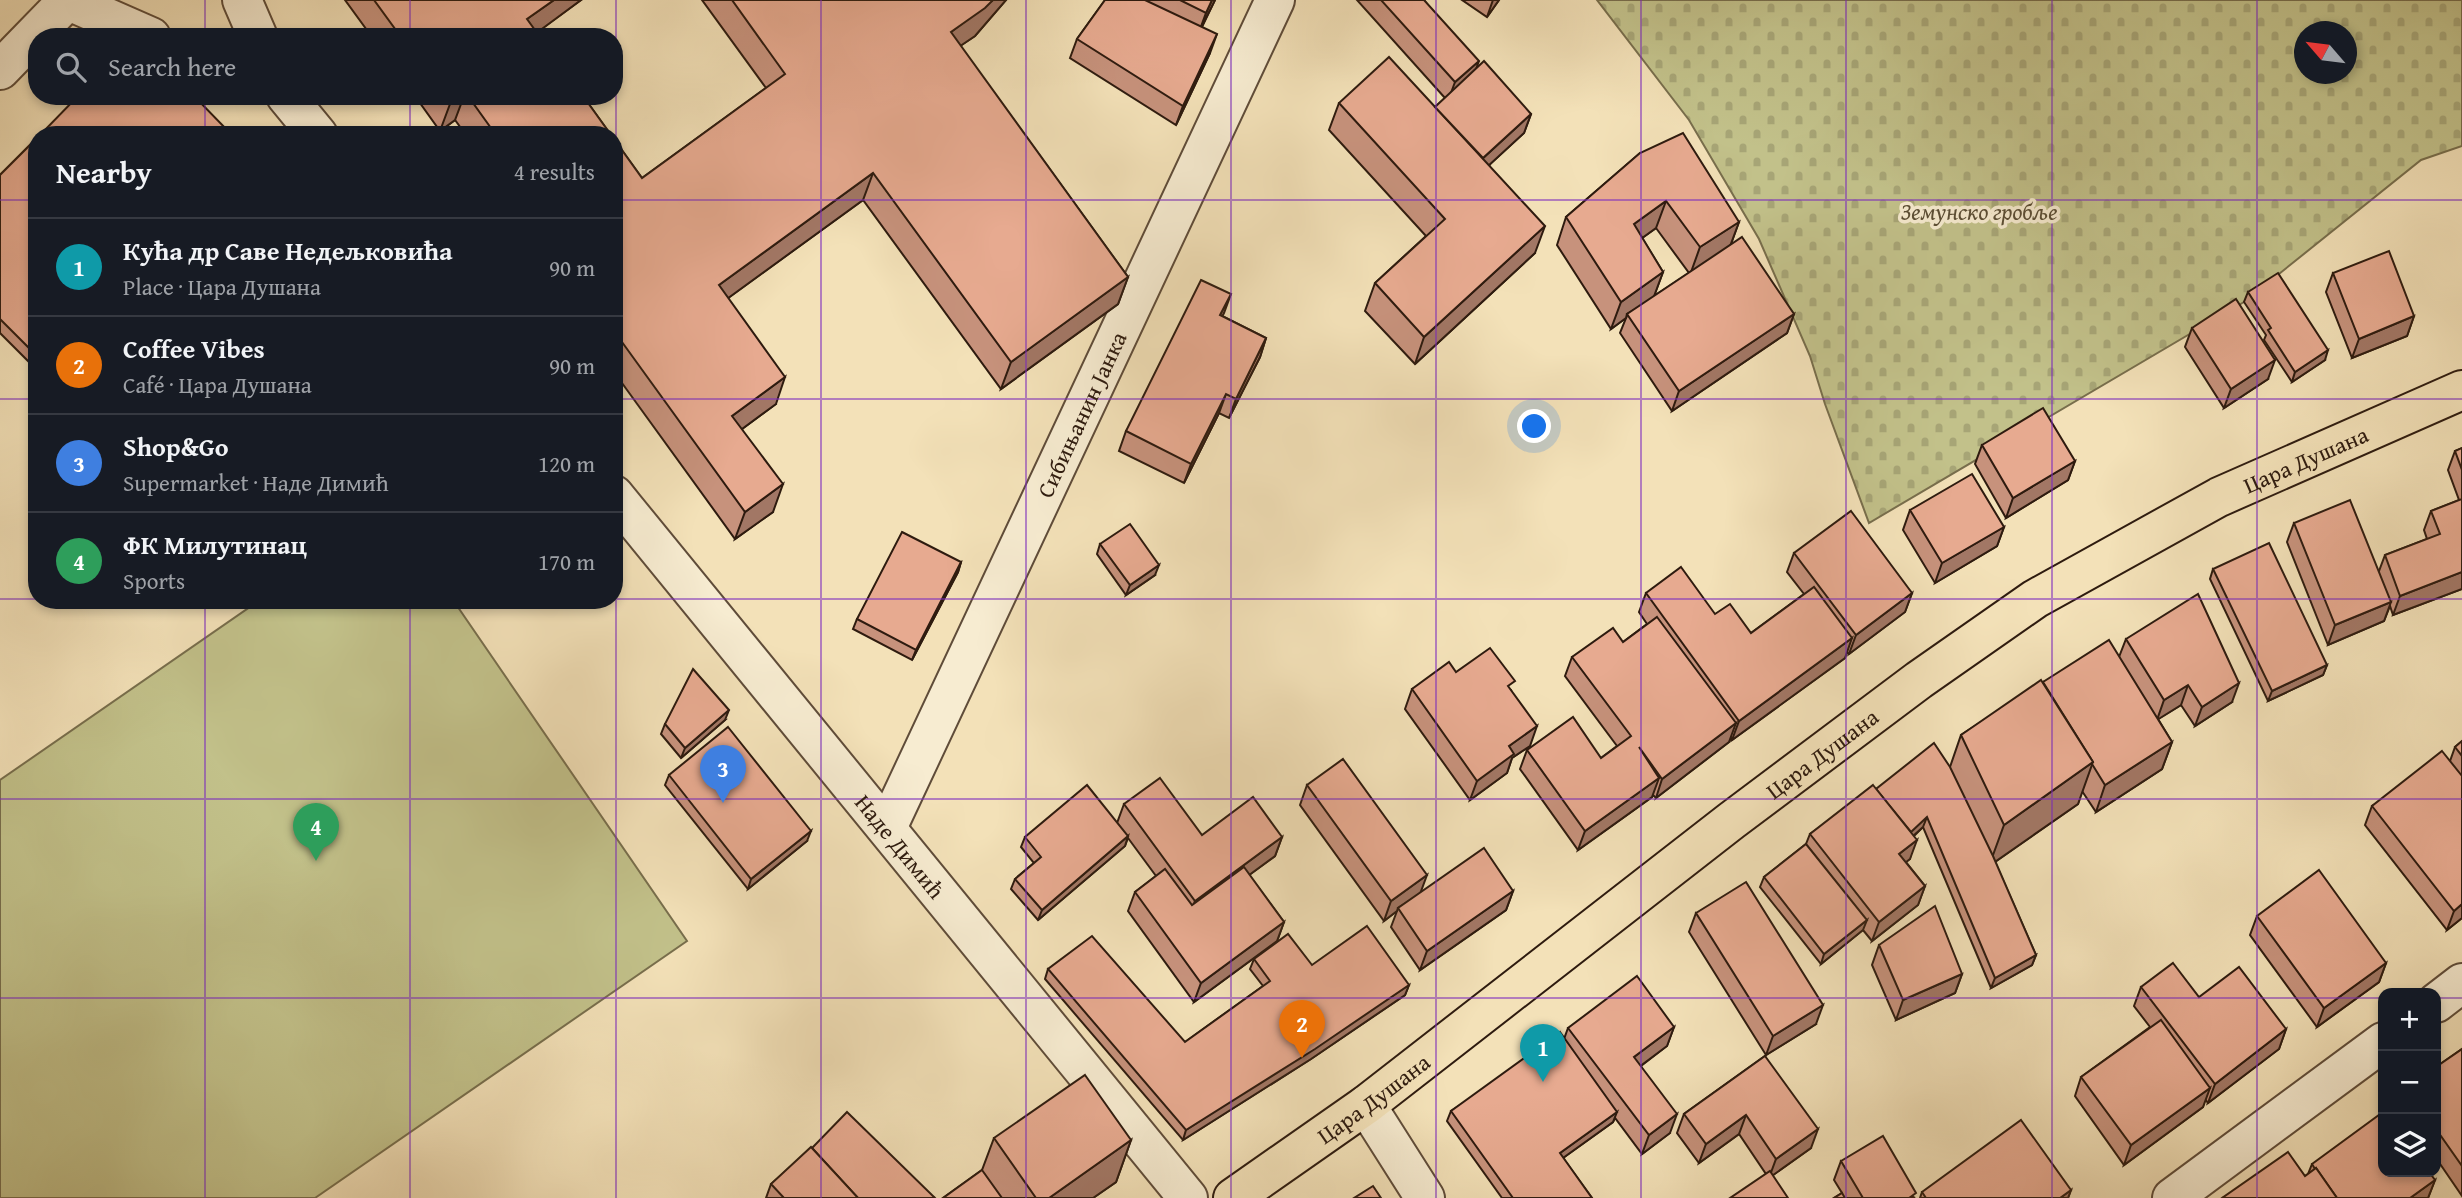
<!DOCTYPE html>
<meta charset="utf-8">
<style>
body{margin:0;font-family:"Gentium Book Plus",serif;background:#20242c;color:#f1f3f6}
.controls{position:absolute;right:21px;bottom:21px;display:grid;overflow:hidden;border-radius:14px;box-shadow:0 4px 10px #0003}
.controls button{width:63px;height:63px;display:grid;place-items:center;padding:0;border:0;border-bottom:2px solid #363941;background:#171b24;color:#f1f3f6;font:35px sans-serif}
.compass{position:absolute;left:2294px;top:21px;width:63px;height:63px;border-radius:50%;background:#171b24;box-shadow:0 4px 10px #0003;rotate:298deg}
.you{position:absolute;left:1535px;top:427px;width:24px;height:24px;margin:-18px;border:5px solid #fff;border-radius:50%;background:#1a73e8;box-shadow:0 0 0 10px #1a73e833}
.badge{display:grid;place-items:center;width:46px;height:46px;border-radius:50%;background:#c59692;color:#fff;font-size:23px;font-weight:700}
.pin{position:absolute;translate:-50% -58px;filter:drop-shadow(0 2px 4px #0008)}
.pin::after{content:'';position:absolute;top:37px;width:24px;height:21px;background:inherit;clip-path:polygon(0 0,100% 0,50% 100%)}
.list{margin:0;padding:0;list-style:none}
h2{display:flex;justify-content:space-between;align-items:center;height:91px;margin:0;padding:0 28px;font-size:30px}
h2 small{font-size:23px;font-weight:400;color:#9ea1a6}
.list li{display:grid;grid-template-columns:46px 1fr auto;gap:21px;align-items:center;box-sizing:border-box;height:98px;padding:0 28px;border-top:2px solid #363941}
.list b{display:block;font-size:26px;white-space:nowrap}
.list p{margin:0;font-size:23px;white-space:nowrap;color:#9ea1a6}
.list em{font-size:23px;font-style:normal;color:#9ea1a6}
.icon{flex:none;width:38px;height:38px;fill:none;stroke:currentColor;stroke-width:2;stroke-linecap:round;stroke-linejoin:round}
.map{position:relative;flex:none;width:2462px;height:1198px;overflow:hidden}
.search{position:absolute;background:#171b24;box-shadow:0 4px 10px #0003;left:28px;top:28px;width:595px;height:77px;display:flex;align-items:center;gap:18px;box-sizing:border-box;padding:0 24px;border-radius:28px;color:#9ea1a6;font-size:26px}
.panel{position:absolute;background:#171b24;box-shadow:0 4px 10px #0003;left:28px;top:126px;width:595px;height:483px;border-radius:28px}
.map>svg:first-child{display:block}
.cemetery{fill:url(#cemetery-stones);stroke:#786e4c;stroke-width:2;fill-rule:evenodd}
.pitch{fill:#c2c18a;stroke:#786e4c;stroke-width:2}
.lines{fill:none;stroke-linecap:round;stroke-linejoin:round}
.minor-casing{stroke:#5f4c39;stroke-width:42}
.major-casing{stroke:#2e1b0f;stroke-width:42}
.minor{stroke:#f7ecd1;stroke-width:38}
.major{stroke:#f3e1b8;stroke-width:38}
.wall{fill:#c7927c;stroke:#2e1b0f;stroke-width:2;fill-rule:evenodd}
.shaded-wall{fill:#a27765;stroke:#2e1b0f;stroke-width:2}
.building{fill:#e7aa90;stroke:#2e1b0f;stroke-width:2}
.grid{fill:none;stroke:#7b2cbf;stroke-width:2;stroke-opacity:0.55}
.labels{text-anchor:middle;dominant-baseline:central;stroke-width:7;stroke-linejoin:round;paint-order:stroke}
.park-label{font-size:23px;font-style:italic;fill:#5a4d34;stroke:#f7ecd1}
.street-label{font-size:23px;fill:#2e1b0f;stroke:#f7ecd1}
</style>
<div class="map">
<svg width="2462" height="1198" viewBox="0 0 2462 1198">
<defs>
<pattern id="cemetery-stones" width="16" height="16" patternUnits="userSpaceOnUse" patternTransform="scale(1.75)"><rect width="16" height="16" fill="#c2c18a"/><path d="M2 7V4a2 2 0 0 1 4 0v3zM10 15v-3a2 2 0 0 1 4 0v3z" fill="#a7a576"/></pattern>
</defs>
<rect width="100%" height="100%" fill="#f3e1b8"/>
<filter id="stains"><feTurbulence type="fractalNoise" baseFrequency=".00286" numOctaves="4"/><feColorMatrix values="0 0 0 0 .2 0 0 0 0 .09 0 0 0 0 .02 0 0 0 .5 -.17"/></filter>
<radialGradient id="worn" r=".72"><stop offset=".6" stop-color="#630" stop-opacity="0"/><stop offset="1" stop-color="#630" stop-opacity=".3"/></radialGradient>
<path class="cemetery" d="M1597 0H2462V146L2421 160 2244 302 1869 523 1825 404 1810 356 1759 239 1689 120ZM2304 32H2346V74H2304Z"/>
<polygon class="pitch" points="260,600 453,600 687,941 315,1198 0,1198 0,780"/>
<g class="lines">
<defs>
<g id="minor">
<polyline points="67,0 151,37"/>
<polyline points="242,0 258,37"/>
<polyline points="0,70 68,0"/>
<polyline points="286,96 318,135"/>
<path id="s1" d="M614 495 1188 1198"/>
<path id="s2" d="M887 828 1275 0"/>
<polyline points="2436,1003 2462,983"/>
<polyline points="1366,1105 1425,1198"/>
<polyline points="2172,1198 2383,1042"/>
</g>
<g id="major">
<path id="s3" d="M1233 1198 1366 1105 1731 821 1919 680 2035 599 2219 497 2462 390"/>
</g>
</defs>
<use href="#minor" class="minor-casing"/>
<use href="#major" class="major-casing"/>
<use href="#minor" class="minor"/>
<use href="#major" class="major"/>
</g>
<g class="wall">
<polygon points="345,0 581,0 537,32 540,37 372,37"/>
<polygon points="702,0 1006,0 975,36 960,46 1128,277 1118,304 1001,389 863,200 728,298 776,404 742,429 773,512 735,539 614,372 614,139 642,178 766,88"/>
<polygon points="1105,0 1215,0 1202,27 1210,53 1176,125 1070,58 1077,39"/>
<polygon points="1357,0 1424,0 1476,69 1531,114 1524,133 1489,165 1535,253 1415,364 1365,311 1375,283 1426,236 1329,130 1339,103 1435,107 1445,98"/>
<polygon points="1462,0 1499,0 1487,17"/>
<polygon points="415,96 583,96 611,135 466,135 455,120 440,131"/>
<polygon points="37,138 37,354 29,362 0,333 0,175"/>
<path d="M1640 153 1739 222 1731 244 1794 314 1787 333 1672 411 1620 333 1626 318 1611 329 1557 245 1566 217ZM1656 228 1689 273 1654 296 1663 272 1642 238Z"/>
<polygon points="2333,273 2414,316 2407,336 2352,358 2326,292"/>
<polygon points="2248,292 2325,360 2292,382 2264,340 2266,335 2244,302"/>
<polygon points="1222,316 1266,338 1260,357 1229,418 1219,413 1184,483 1119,451 1126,431"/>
<polygon points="2192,328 2268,379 2224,408 2185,347"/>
<polygon points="1982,445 2075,461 2068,480 2006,518 1975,464"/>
<polygon points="2462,448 2462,589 2393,615 2390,606 2384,621 2328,645 2287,542 2294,523 2379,571 2385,555 2427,539 2424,530 2431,511 2459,500 2448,470 2455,451"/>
<polygon points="1910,510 2004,527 1997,546 1935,583 1903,530"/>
<polygon points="1100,544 1155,575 1126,595 1097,554"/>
<polygon points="1794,553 1912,593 1905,612 1849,654 1847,652 1845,658 1732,740 1731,738 1729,742 1656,798 1653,795 1652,797 1578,850 1520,769 1527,750 1601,758 1617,746 1565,676 1572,657 1623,642 1647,624 1639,612 1646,593 1715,614 1751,633 1804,594 1787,572"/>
<polygon points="961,562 958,572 912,660 853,629 857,619"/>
<polygon points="2213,569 2327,665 2323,675 2268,701 2210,579"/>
<polygon points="2126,639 2232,702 2195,726 2181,705 2158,719 2172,742 2162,769 2096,812 2082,791 2078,804 1995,862 2036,955 2032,965 1991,988 1923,827 1914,836 1910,859 1906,862 1925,886 1918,905 1872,941 1863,930 1821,964 1760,887 1764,877 1806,844 1810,834 1876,789 1950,767 1961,735 2043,682 2119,657"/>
<polygon points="1456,672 1511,690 1530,746 1512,758 1507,773 1470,800 1405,709 1412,689"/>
<polygon points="725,720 681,758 661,734 665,724"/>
<polygon points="2462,741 2462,918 2447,930 2365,825 2372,806 2450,761 2455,747"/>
<polygon points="669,775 807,841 748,889 665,785"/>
<polygon points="1307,785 1420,892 1513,891 1506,910 1420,970 1391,927 1397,911 1384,921 1300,805"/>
<polygon points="1124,804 1202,835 1282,837 1275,856 1249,875 1284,922 1277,941 1194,1002 1128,911 1135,892 1156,876 1128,838 1125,846 1038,920 1011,889 1015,879 1034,863 1021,847 1025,837 1117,823"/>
<polygon points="1696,913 1816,1024 1766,1055 1689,932"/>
<polygon points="2257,916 2386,963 2379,982 2317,1027 2250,935"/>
<polygon points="1879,945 1962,974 1955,993 1896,1020 1872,965"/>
<polygon points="1254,959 1312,965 1409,985 1405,995 1311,1059 1183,1140 1045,979 1048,969 1185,1042 1263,986 1250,969"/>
<polygon points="2141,987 2199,997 2286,1029 2279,1049 2208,1103 2205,1099 2203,1107 2124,1165 2075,1096 2081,1077 2150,1027 2134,1006"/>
<polygon points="1674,1027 1667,1046 1641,1066 1670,1133 1642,1154 1615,1118 1613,1122 1563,1158 1592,1198 1502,1198 1447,1121 1451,1111 1564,1039 1568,1028"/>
<polygon points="2462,1049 2462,1196 2436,1158 2436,1067"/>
<polygon points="1765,1056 1811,1148 1773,1175 1766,1174 1739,1134 1699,1163 1677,1133 1684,1114"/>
<polygon points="994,1138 1131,1140 1116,1182 1093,1198 943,1198 982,1170"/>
<polygon points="812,1148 935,1198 766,1198 771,1184"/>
<polygon points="1841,1161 1915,1198 1834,1198 1842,1193 1834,1180"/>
<polygon points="2312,1164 2435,1180 2428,1198 2222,1198 2305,1176 2308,1174"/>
<polygon points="2071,1190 2068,1198 1920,1198 1922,1192"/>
</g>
<g class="shaded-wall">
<polygon points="554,0 581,0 531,37 527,19"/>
<polygon points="993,0 1006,0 975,36 941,59 951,32"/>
<polygon points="1212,0 1215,0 1199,32 1206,13"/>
<polygon points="1493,0 1499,0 1487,17"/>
<polygon points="1217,34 1210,53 1176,125 1183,106"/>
<polygon points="1479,61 1472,80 1448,101 1455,82"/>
<polygon points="460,96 464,96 455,120 440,131 450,104"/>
<polygon points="1531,114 1524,133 1474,179 1481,160"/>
<polygon points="873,173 863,200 709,312 719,285"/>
<polygon points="1666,201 1656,228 1624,251 1634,224"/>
<polygon points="1739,222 1729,249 1690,275 1700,247"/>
<polygon points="1545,226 1535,253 1415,364 1424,337"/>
<polygon points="1663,272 1653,299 1627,314 1626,318 1611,329 1621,302"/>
<polygon points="1128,277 1118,304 1001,389 1011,362"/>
<polygon points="1231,294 1224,313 1213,334 1220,315"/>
<polygon points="1794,314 1787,333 1672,411 1679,391"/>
<polygon points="2414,316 2407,336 2352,358 2359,339"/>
<polygon points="1266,338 1260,357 1229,418 1236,399"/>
<polygon points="37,348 37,354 29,362 33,352"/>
<polygon points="2328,350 2325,360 2292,382 2295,372"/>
<polygon points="2275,360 2268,379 2224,408 2231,389"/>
<polygon points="785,377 776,404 723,443 732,416"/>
<polygon points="1226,394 1219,413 1184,483 1191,464"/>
<polygon points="2075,461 2068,480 2006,518 2013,498"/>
<polygon points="783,484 773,512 735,539 745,512"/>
<polygon points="2004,527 1997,546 1935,583 1942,563"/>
<polygon points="961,562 958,572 912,660 916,650"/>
<polygon points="1159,565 1155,575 1126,595 1130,585"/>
<polygon points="2462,572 2462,589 2393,615 2400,596"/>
<polygon points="1912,593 1905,612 1849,654 1856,635"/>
<polygon points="2391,602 2384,621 2328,645 2335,625"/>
<polygon points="1852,638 1845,658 1732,740 1739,721"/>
<polygon points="2327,665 2323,675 2268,701 2272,691"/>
<polygon points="2239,683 2232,702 2195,726 2202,707"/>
<polygon points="2188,685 2181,705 2157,720 2164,700"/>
<polygon points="729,710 725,720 681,758 685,748"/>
<polygon points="1736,723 1729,742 1656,798 1662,779"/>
<polygon points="1537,726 1530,746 1512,758 1507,773 1470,800 1477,781 1509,746"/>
<polygon points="2172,742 2162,769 2096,812 2105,785"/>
<polygon points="2093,762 2078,804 1989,866 2004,825"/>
<polygon points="1659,778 1652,797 1578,850 1585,831"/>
<polygon points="1927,817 1923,827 1901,847 1904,837"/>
<polygon points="811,831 807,841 748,889 751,879"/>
<polygon points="1128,836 1125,846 1038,920 1042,910"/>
<polygon points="1282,837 1275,856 1188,920 1195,901"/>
<polygon points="1917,840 1910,859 1892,873 1899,854"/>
<polygon points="1427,875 1420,894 1398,908 1397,911 1384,921 1391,901"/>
<polygon points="1925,886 1918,905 1872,941 1879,922"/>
<polygon points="1513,891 1506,910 1420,970 1427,951"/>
<polygon points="2462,904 2462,918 2447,930 2454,911"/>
<polygon points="1867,920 1863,930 1821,964 1824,954"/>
<polygon points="1284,922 1277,941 1194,1002 1201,983"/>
<polygon points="2036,955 2032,965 1991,988 1995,978"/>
<polygon points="2386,963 2379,982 2317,1027 2324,1008"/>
<polygon points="1962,974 1955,993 1896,1020 1903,1000"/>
<polygon points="1409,985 1405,995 1311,1059 1183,1140 1186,1130"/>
<polygon points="1823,1005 1816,1024 1766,1055 1773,1036"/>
<polygon points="1674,1027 1667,1046 1627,1076 1634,1057"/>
<polygon points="2286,1029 2279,1049 2208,1103 2215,1084"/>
<polygon points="2210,1088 2203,1107 2124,1165 2131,1145"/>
<polygon points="1617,1112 1613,1122 1556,1163 1560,1153"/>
<polygon points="1677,1114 1670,1133 1642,1154 1649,1135"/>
<polygon points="1746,1115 1739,1134 1699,1163 1706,1144"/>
<polygon points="1818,1129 1811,1148 1769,1178 1776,1159"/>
<polygon points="1131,1140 1116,1182 1093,1198 1049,1198"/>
<polygon points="2435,1180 2428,1198 2410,1198"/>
<polygon points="2071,1190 2068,1198 2060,1198"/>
</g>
<g class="building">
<polygon points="374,0 554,0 527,19 540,37 401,37"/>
<polygon points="732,0 993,0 985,8 951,32 1128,277 1011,362 873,173 719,285 785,377 732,416 783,484 745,512 614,331 614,139 642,178 785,74"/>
<polygon points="1105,0 1145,0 1217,34 1183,106 1077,39"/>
<polygon points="1180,0 1212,0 1206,13"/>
<polygon points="1381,0 1424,0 1479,61 1455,82"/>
<polygon points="1389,57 1545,226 1424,337 1375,283 1445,219 1339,103"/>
<polygon points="1484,61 1531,114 1483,158 1435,107"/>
<polygon points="78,96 194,96 232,135 40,135"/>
<polygon points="444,96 460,96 450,104"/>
<polygon points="468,96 583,96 611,135 496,135"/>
<polygon points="1683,133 1739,222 1700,247 1666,201 1634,224 1663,272 1621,302 1566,217 1640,153"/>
<polygon points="37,138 37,348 33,352 0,319 0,175"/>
<polygon points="1742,237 1794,314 1679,391 1627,314"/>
<polygon points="2389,251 2414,316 2359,339 2333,273"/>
<polygon points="2278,273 2328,350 2295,372 2268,330 2271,328 2248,292"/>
<polygon points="1201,280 1231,294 1220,315 1266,338 1236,399 1226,394 1191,464 1126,431"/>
<polygon points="2236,299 2275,360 2231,389 2192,328"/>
<polygon points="2043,408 2075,461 2013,498 1982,445"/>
<polygon points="2462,448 2462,470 2455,451"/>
<polygon points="1972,474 2004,527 1942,563 1910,510"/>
<polygon points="2462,499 2462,572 2400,596 2385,555 2440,534 2431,511"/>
<polygon points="2350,500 2391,602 2335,625 2294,523"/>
<polygon points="1851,511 1912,593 1856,635 1794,553"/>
<polygon points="1130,524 1159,565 1130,585 1100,544"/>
<polygon points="902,532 961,562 916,650 857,619"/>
<polygon points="2269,543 2327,665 2272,691 2213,569"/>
<polygon points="1681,567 1715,614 1730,604 1751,633 1814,587 1852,638 1739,721 1646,593"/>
<polygon points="2198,594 2239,683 2202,707 2188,685 2164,700 2126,639"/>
<polygon points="1657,617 1736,723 1662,779 1639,747 1659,778 1585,831 1527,750 1573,717 1601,758 1631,736 1572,657 1613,628 1623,642"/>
<polygon points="2109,640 2172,742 2105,785 2092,764 2093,762 2043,682"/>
<polygon points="1490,648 1515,681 1508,686 1537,726 1509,746 1514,754 1477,781 1412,689 1449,662 1456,672"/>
<polygon points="693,669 729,710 685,748 665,724"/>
<polygon points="2041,680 2093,762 2004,825 1961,735"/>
<polygon points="728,727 811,831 751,879 669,775"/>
<polygon points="2462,741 2462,756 2455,747"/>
<polygon points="1934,743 1950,767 1993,856 2036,955 1995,978 1927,817 1911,832 1876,789"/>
<polygon points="2442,751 2462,776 2462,904 2454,911 2372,806"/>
<polygon points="1343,759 1427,875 1391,901 1307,785"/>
<polygon points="1160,778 1202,835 1253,797 1282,837 1195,901 1124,804"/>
<polygon points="1087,785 1128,836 1042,910 1015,879 1041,857 1025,837"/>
<polygon points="1873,785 1917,840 1899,854 1925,886 1879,922 1810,834"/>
<polygon points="1806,844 1867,920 1824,954 1764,877"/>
<polygon points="1484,848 1513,891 1427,951 1398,908"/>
<polygon points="1244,867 1284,922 1201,983 1135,892 1165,869 1192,905"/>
<polygon points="2319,870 2386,963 2324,1008 2257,916"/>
<polygon points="1746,882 1823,1005 1773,1036 1696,913"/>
<polygon points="1935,906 1962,974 1903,1000 1879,945"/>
<polygon points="1367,926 1409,985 1315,1049 1186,1130 1048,969 1092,936 1185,1042 1270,981 1254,959 1288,934 1312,965"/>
<polygon points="2173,963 2199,997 2239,967 2286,1029 2215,1084 2141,987"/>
<polygon points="1637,976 1674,1027 1634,1057 1677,1114 1649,1135 1568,1028"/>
<polygon points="2161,1020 2210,1088 2131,1145 2081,1077"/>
<polygon points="1560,1032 1617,1112 1560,1153 1592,1198 1513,1198 1451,1111"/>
<polygon points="2462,1049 2462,1166 2436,1129 2436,1067"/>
<polygon points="1765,1056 1818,1129 1776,1159 1746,1115 1706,1144 1684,1114"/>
<polygon points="1085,1075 1131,1140 1049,1198 1036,1198 994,1138"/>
<polygon points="847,1112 935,1198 858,1198 812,1148"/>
<polygon points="2383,1112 2383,1172 2429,1172 2435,1180 2410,1198 2337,1198 2316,1168 2315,1169 2312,1164"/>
<polygon points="2021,1120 2071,1190 2060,1198 1926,1198 1922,1192"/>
<polygon points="1883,1136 1916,1193 1909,1198 1863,1198 1841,1161"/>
<polygon points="811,1147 858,1198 784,1198 771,1184"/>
<polygon points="2288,1152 2305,1176 2316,1168 2337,1198 2222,1198"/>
<polygon points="982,1170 1002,1198 943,1198"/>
<polygon points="1770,1171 1788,1198 1730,1198"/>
<polygon points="1373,1186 1381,1198 1354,1198"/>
<polygon points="1842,1193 1845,1198 1834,1198"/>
</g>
<path class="grid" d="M205 0V37M410 0V37M616 0V1198M821 0V1198M1026 0V1198M1231 0V1198M1436 0V1198M1641 0V1198M1846 0V1198M2052 0V1198M2257 0V1198M205 96V135M410 96V135M0 200H37M614 200H2462M0 399H37M614 399H2462M0 599H37M614 599H2462M205 600V1198M410 600V1198M0 799H2462M0 998H2383M2436 998H2462"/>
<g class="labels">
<g class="park-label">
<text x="1979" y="211">Земунско гробље</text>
</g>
<g class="street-label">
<text stroke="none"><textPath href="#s2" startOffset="457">Сибињанин Јанка</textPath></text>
<text stroke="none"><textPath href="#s3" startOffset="1306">Цара Душана</textPath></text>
<text stroke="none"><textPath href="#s3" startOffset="738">Цара Душана</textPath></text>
<text stroke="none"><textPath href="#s1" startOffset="453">Наде Димић</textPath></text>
<text stroke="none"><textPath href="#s3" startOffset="172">Цара Душана</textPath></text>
</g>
</g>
<rect width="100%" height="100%" filter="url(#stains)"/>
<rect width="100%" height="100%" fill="url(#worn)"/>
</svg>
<div class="controls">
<button>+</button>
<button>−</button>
<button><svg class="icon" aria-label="layers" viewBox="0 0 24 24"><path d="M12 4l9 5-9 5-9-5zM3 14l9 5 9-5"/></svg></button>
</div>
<svg class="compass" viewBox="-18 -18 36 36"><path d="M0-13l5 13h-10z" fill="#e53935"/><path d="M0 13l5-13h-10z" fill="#9ea1a6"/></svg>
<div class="you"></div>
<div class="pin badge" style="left:1543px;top:1082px;background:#0f9aa8">1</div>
<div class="pin badge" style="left:1302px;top:1058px;background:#e8710a">2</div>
<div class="pin badge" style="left:723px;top:803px;background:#3f7fe0">3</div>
<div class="pin badge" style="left:316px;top:861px;background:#2e9e5b">4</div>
<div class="search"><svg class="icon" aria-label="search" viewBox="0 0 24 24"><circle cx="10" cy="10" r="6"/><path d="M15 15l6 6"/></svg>Search here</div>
<section class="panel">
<h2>Nearby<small>4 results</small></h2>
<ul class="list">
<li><span class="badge" style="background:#0f9aa8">1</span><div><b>Кућа др Саве Недељковића</b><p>Place · Цара Душана</p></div><em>90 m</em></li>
<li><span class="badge" style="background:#e8710a">2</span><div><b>Coffee Vibes</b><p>Café · Цара Душана</p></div><em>90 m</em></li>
<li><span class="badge" style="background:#3f7fe0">3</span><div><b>Shop&amp;Go</b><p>Supermarket · Наде Димић</p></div><em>120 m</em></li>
<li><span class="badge" style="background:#2e9e5b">4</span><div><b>ФК Милутинац</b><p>Sports</p></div><em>170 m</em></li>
</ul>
</section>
</div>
